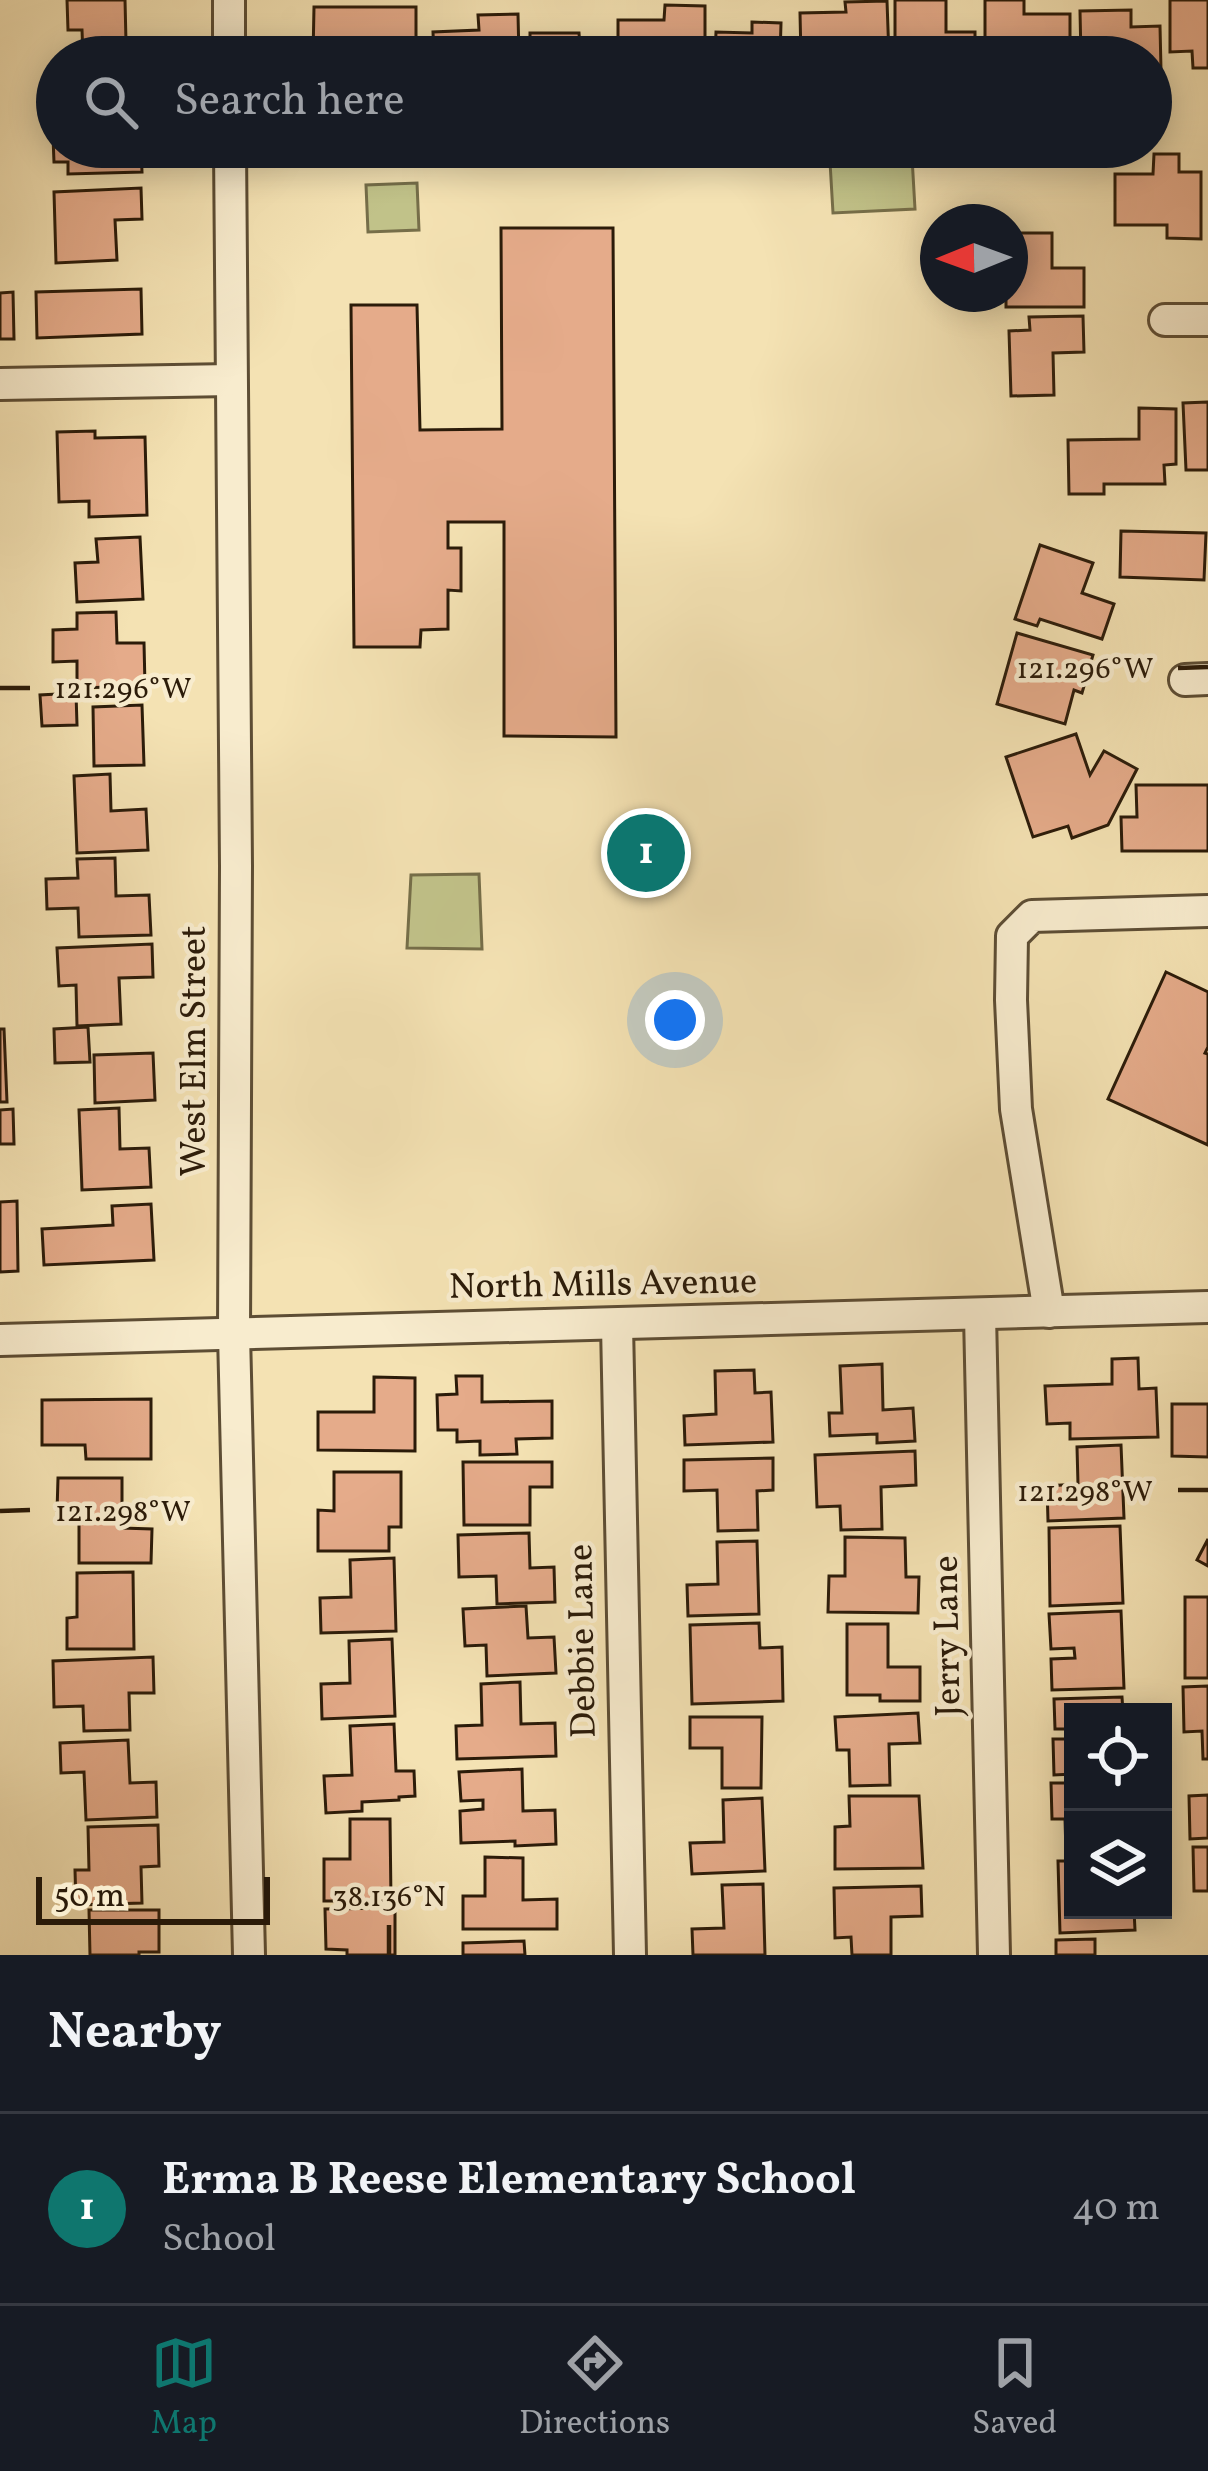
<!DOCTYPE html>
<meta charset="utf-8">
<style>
body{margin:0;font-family:Vollkorn,serif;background:#20242c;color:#f1f3f6}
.controls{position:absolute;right:36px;bottom:36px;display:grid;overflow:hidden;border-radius:0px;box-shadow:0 6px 30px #0003}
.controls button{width:108px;height:108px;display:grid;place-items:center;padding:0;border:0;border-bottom:3px solid #363941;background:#171b24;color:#f1f3f6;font:60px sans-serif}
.compass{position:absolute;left:920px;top:204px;width:108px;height:108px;border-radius:50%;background:#171b24;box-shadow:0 6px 30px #0003;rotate:269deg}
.scale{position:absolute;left:36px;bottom:30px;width:234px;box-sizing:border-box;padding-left:12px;border:6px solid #2b1b09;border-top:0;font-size:33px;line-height:42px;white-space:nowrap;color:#2b1b09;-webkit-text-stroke:9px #f8ecce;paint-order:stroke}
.you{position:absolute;left:675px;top:1020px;width:42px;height:42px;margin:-30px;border:9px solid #fff;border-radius:50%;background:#1a73e8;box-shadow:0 0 0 18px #1a73e833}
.badge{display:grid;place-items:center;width:78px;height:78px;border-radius:50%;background:#0f766e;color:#fff;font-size:39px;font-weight:700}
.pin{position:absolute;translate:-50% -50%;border:6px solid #fff;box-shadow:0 3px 12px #0006}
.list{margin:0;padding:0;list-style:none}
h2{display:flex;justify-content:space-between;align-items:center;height:156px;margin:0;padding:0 48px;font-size:51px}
h2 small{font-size:39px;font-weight:400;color:#9ea1a6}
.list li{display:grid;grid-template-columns:78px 1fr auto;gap:36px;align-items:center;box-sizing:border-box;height:192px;padding:0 48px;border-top:3px solid #363941}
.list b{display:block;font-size:45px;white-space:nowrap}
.list p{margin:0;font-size:39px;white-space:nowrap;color:#9ea1a6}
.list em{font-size:39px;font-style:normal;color:#9ea1a6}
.icon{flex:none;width:66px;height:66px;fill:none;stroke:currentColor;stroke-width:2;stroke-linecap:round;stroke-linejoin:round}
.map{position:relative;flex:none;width:1208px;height:1955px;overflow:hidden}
.search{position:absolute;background:#171b24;box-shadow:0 6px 30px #0003;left:36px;right:36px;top:36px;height:132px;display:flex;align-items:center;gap:30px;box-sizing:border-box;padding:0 42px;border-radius:66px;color:#9ea1a6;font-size:45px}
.sheet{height:348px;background:#171b24}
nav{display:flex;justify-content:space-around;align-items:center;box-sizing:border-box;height:168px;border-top:3px solid #363941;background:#171b24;font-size:33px;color:#9ea1a6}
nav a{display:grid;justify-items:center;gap:6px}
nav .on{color:#0f766e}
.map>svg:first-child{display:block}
.green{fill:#c1c289;stroke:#766e49;stroke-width:3}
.building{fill:#e5ab8a;stroke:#2b1b09;stroke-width:3}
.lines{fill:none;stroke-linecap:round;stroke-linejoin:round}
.minor-casing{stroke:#5d4d34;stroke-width:36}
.minor{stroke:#f8ecce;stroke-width:30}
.ticks{fill:none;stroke:#2b1b09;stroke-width:4.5}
.labels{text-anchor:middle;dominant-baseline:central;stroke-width:9;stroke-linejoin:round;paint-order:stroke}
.street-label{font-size:36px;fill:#2b1b09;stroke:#f8ecce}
.ticks-label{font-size:30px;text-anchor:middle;fill:#2b1b09;stroke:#f8ecce;stroke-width:9;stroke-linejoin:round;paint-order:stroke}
</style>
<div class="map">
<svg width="1208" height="1955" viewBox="0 0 1208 1955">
<rect width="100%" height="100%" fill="#f4e2b3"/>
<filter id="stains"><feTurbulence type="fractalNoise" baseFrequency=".00167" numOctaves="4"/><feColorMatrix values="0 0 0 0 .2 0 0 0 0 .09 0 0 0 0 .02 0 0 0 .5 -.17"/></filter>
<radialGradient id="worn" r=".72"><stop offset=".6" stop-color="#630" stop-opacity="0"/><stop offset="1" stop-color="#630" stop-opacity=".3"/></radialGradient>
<g class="green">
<polygon points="912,157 915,209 833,213 830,162"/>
<polygon points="417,183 419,230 368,232 366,185"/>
<polygon points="479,874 482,949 407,948 411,875"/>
</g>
<g class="building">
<polygon points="67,0 125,0 126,42 139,41 140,57 83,57 82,30 68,30"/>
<polygon points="895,0 946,0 946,32 975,32 975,57 895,57"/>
<polygon points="985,0 1024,0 1024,14 1070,14 1070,57 985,57"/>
<polygon points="1170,0 1208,0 1208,68 1193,68 1192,51 1170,52"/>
<polygon points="887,1 889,57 801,57 800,13 846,12 845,2"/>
<polygon points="665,5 705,6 705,57 618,57 618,20 664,20"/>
<polygon points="314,7 416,7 416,52 390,53 390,57 313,57"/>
<polygon points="1131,10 1131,27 1160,26 1162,114 1151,115 1151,57 1081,57 1080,11"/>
<polygon points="518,14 519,57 434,57 433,32 479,30 478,15"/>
<polygon points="752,22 781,23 780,57 715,57 716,32 752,33"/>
<polygon points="530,33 579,33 580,48 610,48 610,57 530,57"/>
<polygon points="53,137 57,137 57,147 141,147 142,172 68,174 68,162 54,162"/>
<polygon points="308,147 404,147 404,160 309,165"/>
<polygon points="1154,154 1179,154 1179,172 1201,172 1201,239 1167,238 1167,225 1115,225 1115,174 1153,174"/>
<polygon points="141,188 142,219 115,220 117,260 56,263 54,192"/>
<polygon points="501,228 613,228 616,737 504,736 504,522 448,522 448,548 461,548 461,591 448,590 448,629 421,630 420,647 354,647 351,305 417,305 420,430 502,429"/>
<polygon points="1010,233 1052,233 1052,268 1084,268 1084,307 1006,307 1006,294 1010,294"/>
<polygon points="141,289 142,334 37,338 36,292"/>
<polygon points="13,292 14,339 0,339 0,293"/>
<polygon points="1083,316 1084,352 1053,353 1054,395 1011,396 1009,331 1030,330 1029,317"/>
<polygon points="1208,402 1208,470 1186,470 1183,403"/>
<polygon points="1139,408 1176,409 1176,464 1164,465 1165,484 1104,484 1104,494 1069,494 1068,440 1139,439"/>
<polygon points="95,431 95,438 145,437 147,515 89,517 89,501 59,502 57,432"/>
<polygon points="1121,531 1206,533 1204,580 1120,577"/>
<polygon points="140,537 143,599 77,602 75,563 98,562 96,539"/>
<polygon points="1040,545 1093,563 1082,593 1114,604 1102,639 1040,619 1037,626 1015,619"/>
<polygon points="116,612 117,643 144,643 145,686 77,688 77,661 53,662 53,630 77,629 77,613"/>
<polygon points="1017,633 1093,655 1082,693 1074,690 1065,724 997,704"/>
<polygon points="76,693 77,725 42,726 40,695"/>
<polygon points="142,705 144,765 94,766 93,707"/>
<polygon points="1076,734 1090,775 1104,751 1137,769 1108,825 1072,838 1068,826 1033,837 1006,757"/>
<polygon points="110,774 111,811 146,809 148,850 77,853 74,776"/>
<polygon points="1136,785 1208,785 1208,851 1122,851 1121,817 1137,817"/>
<polygon points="115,858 116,896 149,895 151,935 79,937 78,908 47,909 46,879 78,878 77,859"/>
<polygon points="152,944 153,977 119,978 121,1024 77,1026 76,985 59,986 57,948"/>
<polygon points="1166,972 1208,992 1208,1047 1205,1053 1208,1054 1208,1145 1108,1099"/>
<polygon points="88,1027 90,1062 55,1063 54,1029"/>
<polygon points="0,1029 4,1029 7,1102 0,1102"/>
<polygon points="153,1053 155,1100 95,1103 94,1055"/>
<polygon points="119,1108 120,1149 149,1148 151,1187 82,1190 79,1110"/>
<polygon points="13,1109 14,1144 0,1144 0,1110"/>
<polygon points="17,1201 18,1271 0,1272 0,1202"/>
<polygon points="151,1204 154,1260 44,1265 42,1229 113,1225 112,1206"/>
<polygon points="1138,1358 1139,1389 1156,1388 1158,1437 1070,1439 1070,1423 1047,1424 1045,1386 1112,1384 1112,1359"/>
<polygon points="882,1364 883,1410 913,1408 915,1441 877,1443 877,1434 830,1436 829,1413 842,1413 840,1366"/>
<polygon points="754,1370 755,1393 771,1392 773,1442 685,1445 684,1416 716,1414 715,1371"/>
<polygon points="456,1376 482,1376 482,1402 552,1401 552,1438 516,1439 517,1454 480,1455 480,1441 457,1442 457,1430 438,1430 437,1395 457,1394"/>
<polygon points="374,1377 415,1378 415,1451 318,1450 318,1412 374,1412"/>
<polygon points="151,1399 151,1459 86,1459 85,1445 42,1445 42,1400"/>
<polygon points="1172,1404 1208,1404 1208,1457 1172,1456"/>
<polygon points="1121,1445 1124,1518 1048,1521 1047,1486 1078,1484 1077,1447"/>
<polygon points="915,1451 916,1485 881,1487 882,1529 841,1530 840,1506 817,1507 815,1455"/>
<polygon points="773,1458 773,1490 757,1491 758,1530 718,1531 717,1490 684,1491 684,1460"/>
<polygon points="463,1462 552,1462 552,1487 530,1487 530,1525 464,1525"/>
<polygon points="334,1472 401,1472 401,1527 389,1527 389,1551 318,1551 318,1510 334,1511"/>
<polygon points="58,1478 122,1478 122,1528 152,1529 151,1563 79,1563 79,1512 57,1512"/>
<polygon points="1120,1526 1123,1603 1050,1606 1049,1528"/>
<polygon points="529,1533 530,1568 554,1567 555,1602 497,1604 496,1576 459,1577 458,1535"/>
<polygon points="845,1537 905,1538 906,1577 919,1577 918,1613 828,1612 829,1576 845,1576"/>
<polygon points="1208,1539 1208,1566 1197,1560"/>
<polygon points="757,1541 759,1614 688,1616 687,1585 718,1584 717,1542"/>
<polygon points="394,1558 396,1631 321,1633 320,1598 351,1597 350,1560"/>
<polygon points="133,1572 134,1649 67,1649 67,1618 77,1617 77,1573"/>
<rect x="1185" y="1597" width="23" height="81"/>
<polygon points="526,1606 528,1638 554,1637 556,1673 487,1676 486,1645 465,1646 463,1609"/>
<polygon points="1121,1611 1124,1688 1052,1690 1051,1659 1075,1658 1074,1648 1051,1649 1049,1614"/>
<polygon points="759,1623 760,1648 782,1647 783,1701 692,1704 690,1625"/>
<polygon points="847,1624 888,1624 888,1667 920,1667 920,1701 880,1701 880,1695 847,1695"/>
<polygon points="392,1639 395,1716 322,1719 321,1684 350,1683 349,1641"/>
<polygon points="153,1657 154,1693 129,1693 130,1730 84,1731 83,1706 54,1707 53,1661"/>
<polygon points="520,1682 521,1724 555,1723 556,1756 457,1759 456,1726 482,1725 481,1684"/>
<polygon points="1208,1686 1208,1759 1203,1759 1202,1731 1184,1732 1183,1687"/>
<polygon points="1122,1697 1123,1712 1073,1712 1073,1729 1055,1729 1054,1699"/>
<polygon points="918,1713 920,1743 889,1744 890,1785 850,1786 849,1750 837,1750 835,1717"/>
<polygon points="690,1717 762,1717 761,1788 722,1788 722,1748 690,1748"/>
<polygon points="394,1724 396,1771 414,1771 415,1796 399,1797 399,1800 362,1802 362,1811 326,1813 324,1776 352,1775 350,1726"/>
<polygon points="1053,1739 1073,1739 1073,1774 1054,1775"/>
<polygon points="128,1740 130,1783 156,1782 157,1817 86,1820 84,1772 61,1773 60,1743"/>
<polygon points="522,1769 523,1811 555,1810 556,1844 515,1846 515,1841 461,1843 460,1811 483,1809 483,1800 461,1801 459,1772"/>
<polygon points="1051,1783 1073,1783 1073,1852 1066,1853 1065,1819 1052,1819"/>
<polygon points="1208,1795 1208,1838 1190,1839 1189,1796"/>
<polygon points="849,1796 919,1796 923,1868 835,1869 835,1827 850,1826"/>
<polygon points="762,1798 765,1871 692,1874 690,1843 724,1842 723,1800"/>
<polygon points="350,1819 390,1819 391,1901 324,1901 324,1859 350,1859"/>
<polygon points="158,1825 159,1866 141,1867 142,1903 76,1905 75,1870 89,1870 88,1827"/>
<polygon points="1193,1847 1208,1847 1208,1891 1194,1891"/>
<polygon points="485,1857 523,1858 523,1900 557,1899 557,1929 463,1929 463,1896 485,1896"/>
<polygon points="1058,1861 1073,1861 1073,1910 1134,1910 1135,1930 1060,1933"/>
<polygon points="763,1884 765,1955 693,1955 692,1929 724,1928 722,1885"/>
<polygon points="921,1886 922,1916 891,1917 891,1955 852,1955 851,1937 835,1938 834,1888"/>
<polygon points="395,1908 395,1955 347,1955 347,1950 326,1949 325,1909"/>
<polygon points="89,1910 159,1910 159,1952 139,1952 139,1955 90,1955"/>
<polygon points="1095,1939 1095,1955 1056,1955 1056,1940"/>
<polygon points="524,1941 525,1955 463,1955 463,1943"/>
</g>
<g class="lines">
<defs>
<g id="minor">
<polyline points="229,0 229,57"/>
<polyline points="230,147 236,866 234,1334 249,1955"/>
<polyline points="1165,320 1208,320"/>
<polyline points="0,384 231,380"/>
<polyline points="1185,680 1208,679"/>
<polyline points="1049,1312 1016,1109 1011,1000 1012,936 1032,916 1208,911"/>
<polyline points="980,1315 994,1955"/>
<polyline points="617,1325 630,1955"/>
<polyline points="0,1340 1208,1307"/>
</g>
</defs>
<use href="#minor" class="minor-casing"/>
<use href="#minor" class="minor"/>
</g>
<path class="ticks" d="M1178 668 1208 667M0 688H30M1178 1490H1208M0 1511 30 1510M389 1925V1955"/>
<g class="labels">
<g class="street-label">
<text transform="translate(196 1051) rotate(-90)">West Elm Street</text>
<text transform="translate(603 1286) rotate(-1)">North Mills Avenue</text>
<text transform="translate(949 1636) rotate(-91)">Jerry Lane</text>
<text transform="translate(584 1641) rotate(-91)">Debbie Lane</text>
</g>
</g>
<g class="ticks-label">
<text x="1085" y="678">121.296°W</text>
<text x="123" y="698">121.296°W</text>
<text x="1085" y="1501">121.298°W</text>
<text x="123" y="1521">121.298°W</text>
<text x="389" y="1906">38.136°N</text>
</g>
<rect width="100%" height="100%" filter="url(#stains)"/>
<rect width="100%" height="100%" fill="url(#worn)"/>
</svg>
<div class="controls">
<button><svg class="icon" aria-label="locate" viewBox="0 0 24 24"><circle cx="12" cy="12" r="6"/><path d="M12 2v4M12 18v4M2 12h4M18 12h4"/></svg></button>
<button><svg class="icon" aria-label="layers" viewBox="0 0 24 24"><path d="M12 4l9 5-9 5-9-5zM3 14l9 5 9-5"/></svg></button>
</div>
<svg class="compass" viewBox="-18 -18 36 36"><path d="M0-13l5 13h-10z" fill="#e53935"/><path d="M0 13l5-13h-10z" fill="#9ea1a6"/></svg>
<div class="scale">50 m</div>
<div class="you"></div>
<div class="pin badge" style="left:646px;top:853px">1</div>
<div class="search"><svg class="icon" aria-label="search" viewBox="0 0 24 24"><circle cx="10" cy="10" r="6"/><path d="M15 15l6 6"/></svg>Search here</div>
</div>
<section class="sheet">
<h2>Nearby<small></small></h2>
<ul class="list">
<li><span class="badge">1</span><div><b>Erma B Reese Elementary School</b><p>School</p></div><em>40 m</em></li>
</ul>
</section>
<nav>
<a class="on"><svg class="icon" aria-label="map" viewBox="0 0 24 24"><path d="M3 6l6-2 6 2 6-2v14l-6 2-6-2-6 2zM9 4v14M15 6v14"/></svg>Map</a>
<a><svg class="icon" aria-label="directions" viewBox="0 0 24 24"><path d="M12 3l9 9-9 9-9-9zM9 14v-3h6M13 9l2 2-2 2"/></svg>Directions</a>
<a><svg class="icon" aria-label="saved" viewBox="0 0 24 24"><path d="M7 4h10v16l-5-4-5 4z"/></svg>Saved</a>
</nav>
